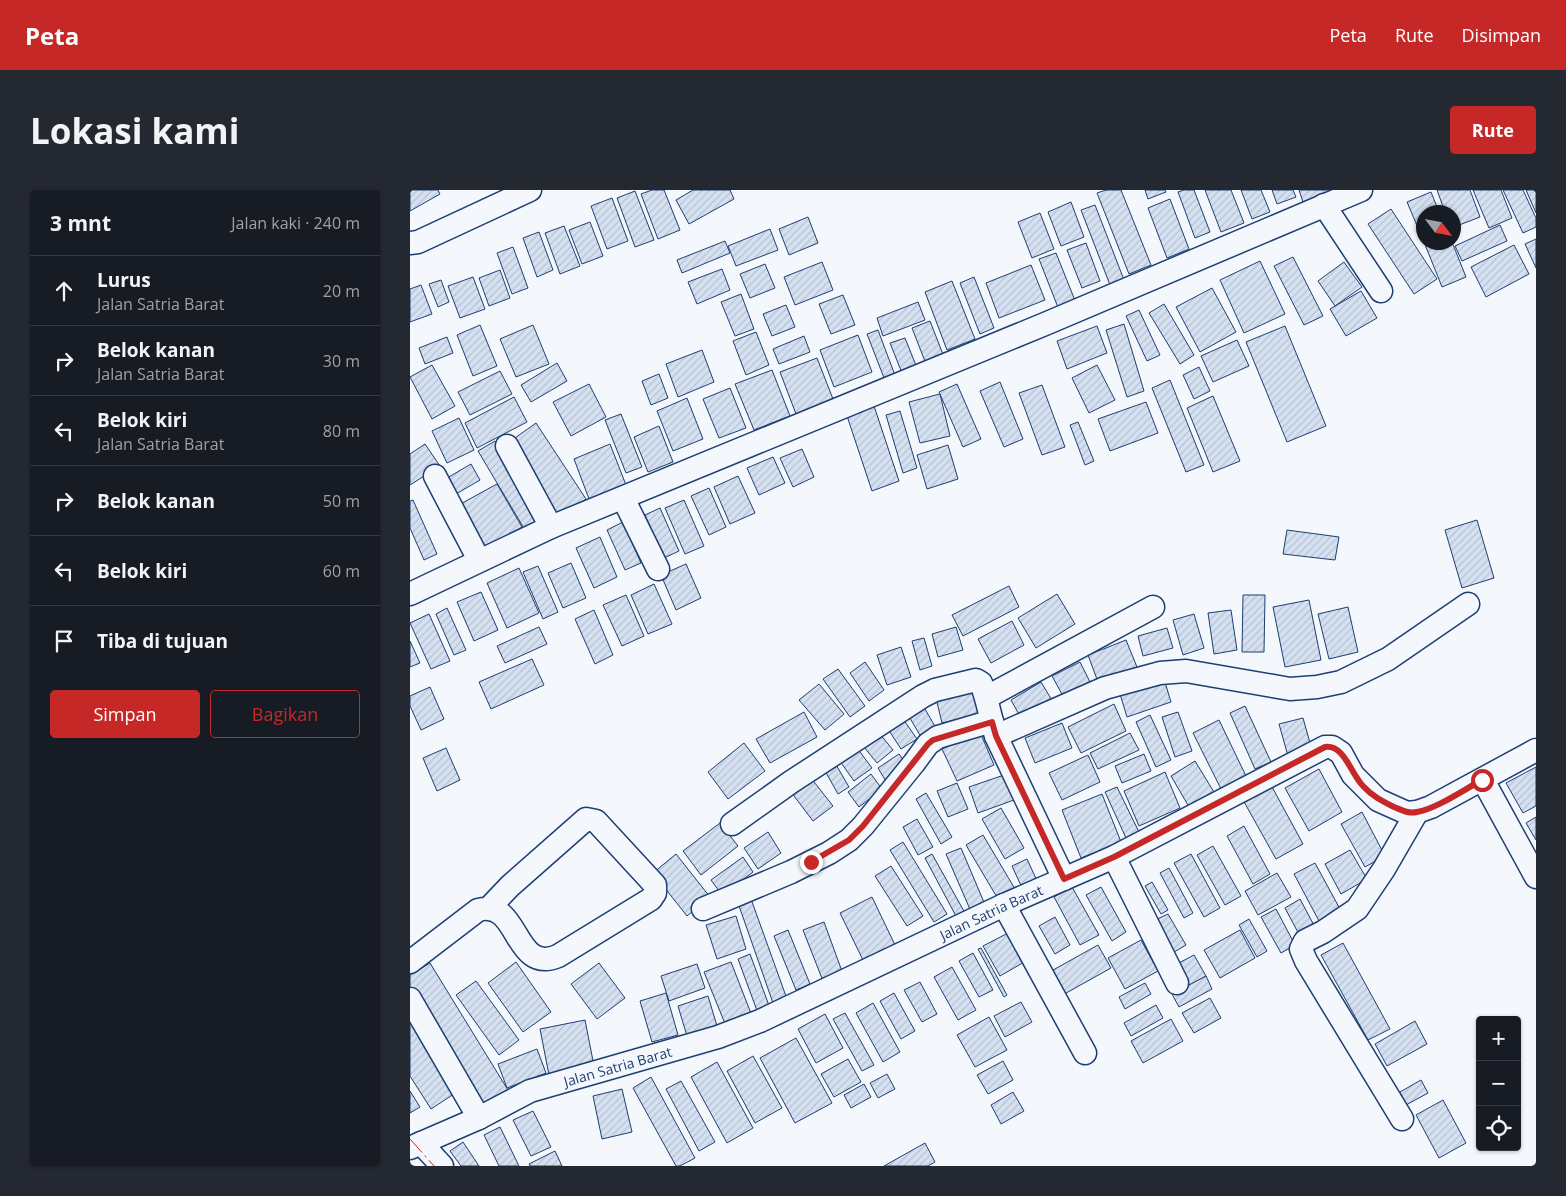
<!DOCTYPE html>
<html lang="id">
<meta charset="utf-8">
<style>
body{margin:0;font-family:"Open Sans",sans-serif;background:#242831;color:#f1f3f6}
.controls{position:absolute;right:15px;bottom:15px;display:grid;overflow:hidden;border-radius:5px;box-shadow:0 1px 4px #0004}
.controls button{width:45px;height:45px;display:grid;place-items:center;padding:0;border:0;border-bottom:1px solid #363941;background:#171b24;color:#f1f3f6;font:25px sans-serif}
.compass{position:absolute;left:1006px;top:15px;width:45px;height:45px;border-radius:50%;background:#171b24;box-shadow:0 1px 4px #0004;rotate:122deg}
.stop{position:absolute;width:15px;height:15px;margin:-11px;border:4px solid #c62828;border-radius:50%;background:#fff}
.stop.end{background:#c62828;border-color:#fff;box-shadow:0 1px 5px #0008}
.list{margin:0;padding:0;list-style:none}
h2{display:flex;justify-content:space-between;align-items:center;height:65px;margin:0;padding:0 20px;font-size:21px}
h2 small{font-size:16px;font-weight:400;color:#9ea1a6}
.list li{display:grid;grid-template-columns:32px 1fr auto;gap:15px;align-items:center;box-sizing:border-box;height:70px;padding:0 20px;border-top:1px solid #363941}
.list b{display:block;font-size:19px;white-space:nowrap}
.list p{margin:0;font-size:16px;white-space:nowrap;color:#9ea1a6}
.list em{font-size:16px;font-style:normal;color:#9ea1a6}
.actions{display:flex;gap:10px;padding:15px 20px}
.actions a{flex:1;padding:11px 0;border:1px solid #c62828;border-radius:5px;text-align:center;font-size:18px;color:#c62828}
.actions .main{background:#c62828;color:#fff}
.icon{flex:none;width:28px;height:28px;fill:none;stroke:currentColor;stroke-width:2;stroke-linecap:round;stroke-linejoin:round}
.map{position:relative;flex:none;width:1126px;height:976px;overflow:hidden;border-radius:5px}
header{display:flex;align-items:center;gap:30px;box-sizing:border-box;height:70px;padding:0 25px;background:#c62828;color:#fff}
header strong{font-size:24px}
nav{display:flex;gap:28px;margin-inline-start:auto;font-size:18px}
.intro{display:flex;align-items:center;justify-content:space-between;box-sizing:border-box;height:120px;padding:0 30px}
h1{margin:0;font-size:35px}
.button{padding:12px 22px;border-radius:5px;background:#c62828;color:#fff;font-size:18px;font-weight:700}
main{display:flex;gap:30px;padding:0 30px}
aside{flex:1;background:#171b24;border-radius:5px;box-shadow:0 1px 4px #0004}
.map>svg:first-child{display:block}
.building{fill:url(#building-hatch);stroke:#1d3f73}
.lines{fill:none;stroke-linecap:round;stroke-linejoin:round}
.street-casing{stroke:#1d3f73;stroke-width:25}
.street{stroke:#f4f7fb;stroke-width:22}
.power{stroke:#c62828;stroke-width:1;stroke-dasharray:18 4 2.5 4;stroke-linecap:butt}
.route{stroke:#c62828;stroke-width:6}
.labels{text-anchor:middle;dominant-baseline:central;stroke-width:4;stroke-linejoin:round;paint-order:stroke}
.street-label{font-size:14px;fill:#1d3f73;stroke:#f4f7fb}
</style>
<header>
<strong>Peta</strong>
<nav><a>Peta</a><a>Rute</a><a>Disimpan</a></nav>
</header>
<div class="intro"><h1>Lokasi kami</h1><a class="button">Rute</a></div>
<main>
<aside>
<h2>3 mnt<small>Jalan kaki · 240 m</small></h2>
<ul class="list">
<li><svg class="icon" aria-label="ahead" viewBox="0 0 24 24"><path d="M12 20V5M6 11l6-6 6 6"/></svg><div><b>Lurus</b><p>Jalan Satria Barat</p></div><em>20 m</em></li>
<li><svg class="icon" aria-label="right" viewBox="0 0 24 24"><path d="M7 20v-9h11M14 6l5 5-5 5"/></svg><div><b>Belok kanan</b><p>Jalan Satria Barat</p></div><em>30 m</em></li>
<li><svg class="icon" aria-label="left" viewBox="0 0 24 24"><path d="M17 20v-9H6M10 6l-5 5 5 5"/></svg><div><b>Belok kiri</b><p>Jalan Satria Barat</p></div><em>80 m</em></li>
<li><svg class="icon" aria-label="right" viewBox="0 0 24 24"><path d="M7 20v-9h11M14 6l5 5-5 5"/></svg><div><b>Belok kanan</b></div><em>50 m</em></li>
<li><svg class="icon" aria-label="left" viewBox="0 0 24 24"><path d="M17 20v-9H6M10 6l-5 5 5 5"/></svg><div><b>Belok kiri</b></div><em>60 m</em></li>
<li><svg class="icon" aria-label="arrive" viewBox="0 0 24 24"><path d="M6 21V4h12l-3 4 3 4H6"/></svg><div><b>Tiba di tujuan</b></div></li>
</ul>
<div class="actions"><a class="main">Simpan</a><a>Bagikan</a></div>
</aside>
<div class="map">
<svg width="1126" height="976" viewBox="0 0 1126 976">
<defs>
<pattern id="building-hatch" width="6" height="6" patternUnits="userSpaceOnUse" patternTransform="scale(1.25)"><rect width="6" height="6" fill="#d5e0f0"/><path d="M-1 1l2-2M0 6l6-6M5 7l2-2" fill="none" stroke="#b6c1d1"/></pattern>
</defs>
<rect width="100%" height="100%" fill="#f4f7fb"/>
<g class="building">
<polygon points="0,0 28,0 30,4 0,21"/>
<polygon points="242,0 254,0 270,40 248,49 231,4"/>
<polygon points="283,0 320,0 324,9 279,34 266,10"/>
<polygon points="696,0 711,0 741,75 719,84 687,3"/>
<polygon points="735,0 755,0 756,2 738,9"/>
<polygon points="774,0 784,0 800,42 785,48 768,2"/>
<polygon points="795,0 821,0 834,33 811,42"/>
<polygon points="831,0 851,0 860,22 842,29"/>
<polygon points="862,0 883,0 886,7 867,14"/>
<polygon points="889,0 921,0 921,1 893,12"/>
<polygon points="1027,0 1060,0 1070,27 1044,37 1044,22 1035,22"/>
<polygon points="1063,0 1091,0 1102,28 1079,38"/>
<polygon points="1093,0 1113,0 1126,28 1126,37 1113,43"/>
<polygon points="1116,0 1126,0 1126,23"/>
<polygon points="225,1 244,50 225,57 207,8"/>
<polygon points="1021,2 1029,22 1014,22 1014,52 997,12"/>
<polygon points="202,8 218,51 197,59 181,16"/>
<polygon points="760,9 779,59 757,68 738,18"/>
<polygon points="661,12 674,47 651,56 638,22"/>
<polygon points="685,15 716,95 702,100 671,20"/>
<polygon points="981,19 1027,89 1004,104 958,34"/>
<polygon points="630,23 644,59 622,68 608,32"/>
<polygon points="398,27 408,53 379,65 369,39"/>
<polygon points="180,32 193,66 172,74 159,40"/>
<polygon points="1090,35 1097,51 1052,71 1045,56"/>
<polygon points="154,36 170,76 150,84 135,43"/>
<polygon points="360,39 368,60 326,76 318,56"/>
<polygon points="129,42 143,80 127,87 113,48"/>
<polygon points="1126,49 1126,78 1115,54"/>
<polygon points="315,51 320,63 272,83 267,70"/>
<polygon points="1014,52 1042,52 1056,87 1032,97"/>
<polygon points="676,53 690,91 672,98 657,60"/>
<polygon points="1104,55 1119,84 1076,107 1061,77"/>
<polygon points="103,57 118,98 102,104 87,63"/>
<polygon points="646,63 666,113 649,120 629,69"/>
<polygon points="883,67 913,126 894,135 864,76"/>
<polygon points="850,71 875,124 834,143 810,90"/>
<polygon points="412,72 423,100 385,115 374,87"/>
<polygon points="934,72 952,97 925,116 908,91"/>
<polygon points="355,74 365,98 340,108 330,84"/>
<polygon points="621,75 635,110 589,128 576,93"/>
<polygon points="312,79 320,100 287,114 278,92"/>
<polygon points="90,80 100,108 79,116 69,88"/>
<polygon points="63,87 75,119 50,128 38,96"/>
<polygon points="564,87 584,138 570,144 550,93"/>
<polygon points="31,90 39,112 28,117 19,94"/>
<polygon points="542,91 565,149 537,160 515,102"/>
<polygon points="11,95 22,124 0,132 0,99"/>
<polygon points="802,98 826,142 790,162 766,117"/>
<polygon points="951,101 967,128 936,146 920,119"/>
<polygon points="331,104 344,139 325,146 311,112"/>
<polygon points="433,105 445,135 421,144 409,114"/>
<polygon points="508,112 515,130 473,146 467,128"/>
<polygon points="754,114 784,165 770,174 739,123"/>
<polygon points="376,115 385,137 362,146 353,124"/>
<polygon points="729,120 750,165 737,171 716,126"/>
<polygon points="520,131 534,167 516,174 502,138"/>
<polygon points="714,134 734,201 717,207 696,140"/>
<polygon points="70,135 87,176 63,186 47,145"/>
<polygon points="123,135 139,174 106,187 90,149"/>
<polygon points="687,136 697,163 657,179 647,151"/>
<polygon points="875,136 916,236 877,252 836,152"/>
<polygon points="468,140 486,188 476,193 457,144"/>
<polygon points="346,142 359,175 336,185 323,151"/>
<polygon points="448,145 462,182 424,197 410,160"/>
<polygon points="394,146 400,162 369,174 363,159"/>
<polygon points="37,147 43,163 15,174 9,158"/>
<polygon points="495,148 507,178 492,183 480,153"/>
<polygon points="827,150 839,176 803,192 791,166"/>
<polygon points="292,160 304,192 268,207 256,174"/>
<polygon points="407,168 423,209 386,224 370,182"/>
<polygon points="147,173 157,191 121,212 111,195"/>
<polygon points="22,175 45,216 22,229 0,187"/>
<polygon points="687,175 705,210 679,223 662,188"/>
<polygon points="789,177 800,201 784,209 773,185"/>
<polygon points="362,180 380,226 344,240 325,194"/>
<polygon points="90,181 102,204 60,225 48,202"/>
<polygon points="249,184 258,208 241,215 232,191"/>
<polygon points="760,190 794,275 776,282 742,198"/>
<polygon points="590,192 613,249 594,257 570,201"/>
<polygon points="179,194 196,227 161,246 143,212"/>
<polygon points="547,194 571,249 553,257 529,202"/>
<polygon points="632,195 655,257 632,265 609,203"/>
<polygon points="320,198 336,238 309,248 293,209"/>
<polygon points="530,204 540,246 510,253 499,212"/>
<polygon points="803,206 830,271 803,282 777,218"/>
<polygon points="104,207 117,232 67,258 55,233"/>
<polygon points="277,208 293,249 263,261 247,221"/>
<polygon points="736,212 748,243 700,261 688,229"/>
<polygon points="464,216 489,291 462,301 437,226"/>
<polygon points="490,221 507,278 493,283 476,225"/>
<polygon points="211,224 232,277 216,283 195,230"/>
<polygon points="49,228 64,260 37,273 22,241"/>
<polygon points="668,232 684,271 675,275 660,235"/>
<polygon points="126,233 176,309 148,328 98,253"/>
<polygon points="249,236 263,272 238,282 224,247"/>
<polygon points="85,251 132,330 115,340 68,261"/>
<polygon points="15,254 30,276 0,295 0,264"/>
<polygon points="200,254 216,295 179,309 164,269"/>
<polygon points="538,255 548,289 517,299 507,265"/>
<polygon points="392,259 404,287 383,297 370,268"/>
<polygon points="363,267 375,293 349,305 337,278"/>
<polygon points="61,274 70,290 46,304 37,288"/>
<polygon points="328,286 345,323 320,334 304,297"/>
<polygon points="87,294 112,337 70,361 45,317"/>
<polygon points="299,298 316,337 299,345 281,306"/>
<polygon points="3,310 27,364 14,370 0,338 0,311"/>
<polygon points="274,310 294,356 275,364 255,318"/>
<polygon points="250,318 269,361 254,368 235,325"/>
<polygon points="1067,330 1084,388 1052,398 1035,340"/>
<polygon points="213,332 231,373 215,380 197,340"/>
<polygon points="877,340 929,347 925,370 873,364"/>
<polygon points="190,347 207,387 184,398 166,358"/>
<polygon points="161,373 176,408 153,418 138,383"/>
<polygon points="276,374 291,408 266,420 251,385"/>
<polygon points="128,376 148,422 133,429 113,382"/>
<polygon points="109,378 129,423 97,438 77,393"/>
<polygon points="244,394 262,434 238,444 221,405"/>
<polygon points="599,396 609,417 553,446 542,425"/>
<polygon points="71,402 88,440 64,451 47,412"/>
<polygon points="647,404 665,434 626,458 608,428"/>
<polygon points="216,405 234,446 212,456 193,415"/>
<polygon points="833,405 855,405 854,462 832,462"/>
<polygon points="899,410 911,470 875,477 863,417"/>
<polygon points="938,417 948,462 919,469 908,424"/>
<polygon points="37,418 56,460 44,465 26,424"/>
<polygon points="184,420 203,465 185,474 165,429"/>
<polygon points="821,420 827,460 804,464 798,423"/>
<polygon points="19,424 40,471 21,479 0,433"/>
<polygon points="784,424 794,458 773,465 763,430"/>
<polygon points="602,431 614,455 581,473 568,449"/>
<polygon points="129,437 137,454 95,473 87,456"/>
<polygon points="546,437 553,460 528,467 522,444"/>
<polygon points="757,438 763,458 733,466 728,446"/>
<polygon points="514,448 522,476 510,480 502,451"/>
<polygon points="716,450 727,477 688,492 678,465"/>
<polygon points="0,451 10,473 0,477"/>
<polygon points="491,457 501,487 477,495 467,465"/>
<polygon points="122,469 134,495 81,519 69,492"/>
<polygon points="455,472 474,500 459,511 440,483"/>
<polygon points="670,472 680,492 653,506 642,486"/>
<polygon points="428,479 455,516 440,527 413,489"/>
<polygon points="754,489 761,512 717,527 710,504"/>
<polygon points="631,492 643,512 612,530 601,510"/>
<polygon points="567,493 575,523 532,533 525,504"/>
<polygon points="409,494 434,524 415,540 389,510"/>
<polygon points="20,497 34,529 11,540 0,516 0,506"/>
<polygon points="512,514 526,538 511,547 497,523"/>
<polygon points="704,514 716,541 671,563 658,537"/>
<polygon points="835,516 861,572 845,579 820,523"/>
<polygon points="394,522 407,547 360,573 346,549"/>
<polygon points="768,522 782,561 765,567 752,527"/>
<polygon points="740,525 761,570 746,577 726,532"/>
<polygon points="491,526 507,549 491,559 476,536"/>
<polygon points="893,528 902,560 878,566 869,534"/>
<polygon points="809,530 836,586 811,599 783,543"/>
<polygon points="652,533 662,558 625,573 615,548"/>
<polygon points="465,538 483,560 467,573 449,551"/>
<polygon points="570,542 584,575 547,591 532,559"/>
<polygon points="720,543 729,560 688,579 680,563"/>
<polygon points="334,553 355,581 318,609 298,582"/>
<polygon points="444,554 462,578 444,591 427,567"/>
<polygon points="36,558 50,590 27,601 13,568"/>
<polygon points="489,564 499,578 477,593 468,578"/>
<polygon points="734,564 741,581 712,593 705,576"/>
<polygon points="678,565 690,592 652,610 639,583"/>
<polygon points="785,571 807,607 782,622 761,586"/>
<polygon points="425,573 439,597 428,604 414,579"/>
<polygon points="1126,577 1126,616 1113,623 1096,593"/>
<polygon points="909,579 932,622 899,641 875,598"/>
<polygon points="755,582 770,618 729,636 714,601"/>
<polygon points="397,583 423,616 403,631 378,598"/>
<polygon points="461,584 472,599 449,617 438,602"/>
<polygon points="594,585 604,610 568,623 559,597"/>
<polygon points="547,593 558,619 538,627 527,601"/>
<polygon points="861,595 893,654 866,669 833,610"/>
<polygon points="707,597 729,642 716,648 695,602"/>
<polygon points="516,603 542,647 531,654 506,609"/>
<polygon points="692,604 711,652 671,668 652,620"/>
<polygon points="591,618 614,658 595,669 572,629"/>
<polygon points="952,622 975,666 955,677 931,634"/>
<polygon points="1126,627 1126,650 1116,633"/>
<polygon points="507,629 523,657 508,665 493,637"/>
<polygon points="310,633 328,656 291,685 273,661"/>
<polygon points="834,636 860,684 843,694 817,646"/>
<polygon points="358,642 371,663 348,679 334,658"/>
<polygon points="573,645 605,699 588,709 556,655"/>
<polygon points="493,652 537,724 524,732 480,660"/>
<polygon points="803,656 831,706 815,715 787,665"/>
<polygon points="551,658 576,717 562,724 536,664"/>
<polygon points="940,660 957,689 931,704 915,674"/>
<polygon points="266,664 300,707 277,726 243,683"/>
<polygon points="522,664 555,723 547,728 515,668"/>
<polygon points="781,664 810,718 794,727 764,673"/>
<polygon points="333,667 343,682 312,705 301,690"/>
<polygon points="617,669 628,693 613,700 602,676"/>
<polygon points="905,673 930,719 909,731 884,684"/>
<polygon points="481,676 513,726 497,736 465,686"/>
<polygon points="759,678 783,723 774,728 750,683"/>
<polygon points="867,683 881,707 848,725 835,701"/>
<polygon points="742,692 758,720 751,724 735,696"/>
<polygon points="662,697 689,745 670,755 644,707"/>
<polygon points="691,697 716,742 702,751 676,705"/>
<polygon points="462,707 485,755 453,770 430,723"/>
<polygon points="341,709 377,809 363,813 328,713"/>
<polygon points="890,709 907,741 892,750 875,718"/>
<polygon points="866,719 885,755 871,763 851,727"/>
<polygon points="758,724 776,755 759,765 741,732"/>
<polygon points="326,726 336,759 307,769 296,735"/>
<polygon points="645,727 660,755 645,764 629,736"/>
<polygon points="839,729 857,761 847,767 829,735"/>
<polygon points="414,732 433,784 413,791 393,740"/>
<polygon points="378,740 400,794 386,800 364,746"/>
<polygon points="830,740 845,768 810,788 794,760"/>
<polygon points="600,742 616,771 590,786 573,756"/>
<polygon points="731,750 748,781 715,799 698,768"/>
<polygon points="933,753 980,839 958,850 911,765"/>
<polygon points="688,755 701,778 649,807 636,784"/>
<polygon points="571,758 597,805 594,807 568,759"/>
<polygon points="563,763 583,800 569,807 549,771"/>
<polygon points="340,764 361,821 349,826 328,769"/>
<polygon points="784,765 796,786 778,796 767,774"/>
<polygon points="106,772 141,822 113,842 78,793"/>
<polygon points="321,772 342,826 316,836 294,782"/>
<polygon points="20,773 101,905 75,920 0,798 0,785"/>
<polygon points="189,773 215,808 187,829 161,794"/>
<polygon points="287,774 295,798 259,811 251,786"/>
<polygon points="542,777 566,820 548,830 524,787"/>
<polygon points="796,786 802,799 769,817 762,804"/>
<polygon points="66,791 109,850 89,865 46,805"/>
<polygon points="510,792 527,824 512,832 494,800"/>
<polygon points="735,793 741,804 715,819 709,807"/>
<polygon points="256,803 268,845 242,852 230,811"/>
<polygon points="484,803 505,841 491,849 470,811"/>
<polygon points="298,806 307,836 277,846 268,816"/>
<polygon points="800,808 811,828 784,843 772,823"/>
<polygon points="611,812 622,832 595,847 584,826"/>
<polygon points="463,813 490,862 473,872 446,823"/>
<polygon points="746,815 753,828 721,846 714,833"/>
<polygon points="0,820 50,900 21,919 0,886"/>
<polygon points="435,823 464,875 452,881 423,829"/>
<polygon points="415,824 433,858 406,873 388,839"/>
<polygon points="579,827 597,860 565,877 547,845"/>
<polygon points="761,829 773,851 733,873 721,851"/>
<polygon points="175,830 184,876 139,885 130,839"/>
<polygon points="1005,831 1017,854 977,876 965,854"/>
<polygon points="386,848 422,913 385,933 350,868"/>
<polygon points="127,859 136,883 97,898 88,874"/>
<polygon points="343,866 372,918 345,933 317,881"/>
<polygon points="438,869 451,892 424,907 411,884"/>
<polygon points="593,871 603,890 578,904 567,885"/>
<polygon points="307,872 343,938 317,953 281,887"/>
<polygon points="477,884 485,899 468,908 460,893"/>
<polygon points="241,887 285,968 270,976 266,976 223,898"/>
<polygon points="1011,890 1018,903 996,915 990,902"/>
<polygon points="271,891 305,952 289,961 256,899"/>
<polygon points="454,894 461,907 441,918 434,905"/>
<polygon points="212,899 222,942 192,949 183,906"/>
<polygon points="0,901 10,917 0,923"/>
<polygon points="603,902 614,921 591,934 581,915"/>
<polygon points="1033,910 1056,953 1029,968 1006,925"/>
<polygon points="123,921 141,957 121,966 103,930"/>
<polygon points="90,937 109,976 89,976 74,945"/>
<polygon points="53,952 69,976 51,976 40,961"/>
<polygon points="515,953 525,972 518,976 474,976"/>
<polygon points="145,961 152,976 120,976 119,974"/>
</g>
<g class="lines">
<defs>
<g id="street">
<polyline points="914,15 971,101"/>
<polyline points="0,53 8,52 120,0"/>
<polyline points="97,256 141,337"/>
<polyline points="25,286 69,370"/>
<polyline points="213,308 248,379"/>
<polyline points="0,404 141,337 635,134 951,0"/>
<polyline points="577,507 743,417"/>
<polyline points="586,546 695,498 750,483 776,481 880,499 907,497 931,492 978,469 1058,414"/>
<polyline points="1073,590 1126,687"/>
<path d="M322 634 381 592 513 506 525 500 566 490 571 493C578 510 580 528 586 546L654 689"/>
<polyline points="704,667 767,793"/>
<polyline points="594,715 675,863"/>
<polyline points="293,719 381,682 419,663 439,650 453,636 504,573 518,554 528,547 582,531"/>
<path d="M0 772 68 720C110 708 103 785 148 766L241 709 245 703V695L186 631 176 629 100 696 79 718"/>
<polyline points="0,809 69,928"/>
<polyline points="992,929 896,771 891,759 895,751 913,742 947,719 974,679 1007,622"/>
<polyline points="11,953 32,976"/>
<path id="s1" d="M0 958 69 928 120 901 308 847 350 831 594 715 704 667 915 557H922L931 563 943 585 968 610 997 623 1007 622 1021 617 1126 560"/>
</g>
</defs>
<use href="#street" class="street-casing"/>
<use href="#street" class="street"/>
<polyline class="power" points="0,949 24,976"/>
</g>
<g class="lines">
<path class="route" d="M401 672 439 650 453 636 518 554 523 550 582 532 586 546 654 689 704 667 915 557C934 554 941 584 953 596 962 606 972 611 984 617 992 620 998 624 1007 622 1026 619 1055 599 1072 590"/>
</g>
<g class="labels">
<g class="street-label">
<text stroke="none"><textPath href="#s1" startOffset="629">Jalan Satria Barat</textPath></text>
<text stroke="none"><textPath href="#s1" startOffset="224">Jalan Satria Barat</textPath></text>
</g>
</g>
</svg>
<div class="controls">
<button>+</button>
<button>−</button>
<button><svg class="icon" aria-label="locate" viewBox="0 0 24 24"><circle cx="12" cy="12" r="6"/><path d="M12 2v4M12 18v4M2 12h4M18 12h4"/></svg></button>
</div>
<svg class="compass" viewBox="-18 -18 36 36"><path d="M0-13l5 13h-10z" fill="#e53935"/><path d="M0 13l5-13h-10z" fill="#9ea1a6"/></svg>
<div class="stop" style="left:1072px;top:590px"></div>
<div class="stop end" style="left:401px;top:672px"></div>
</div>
</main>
